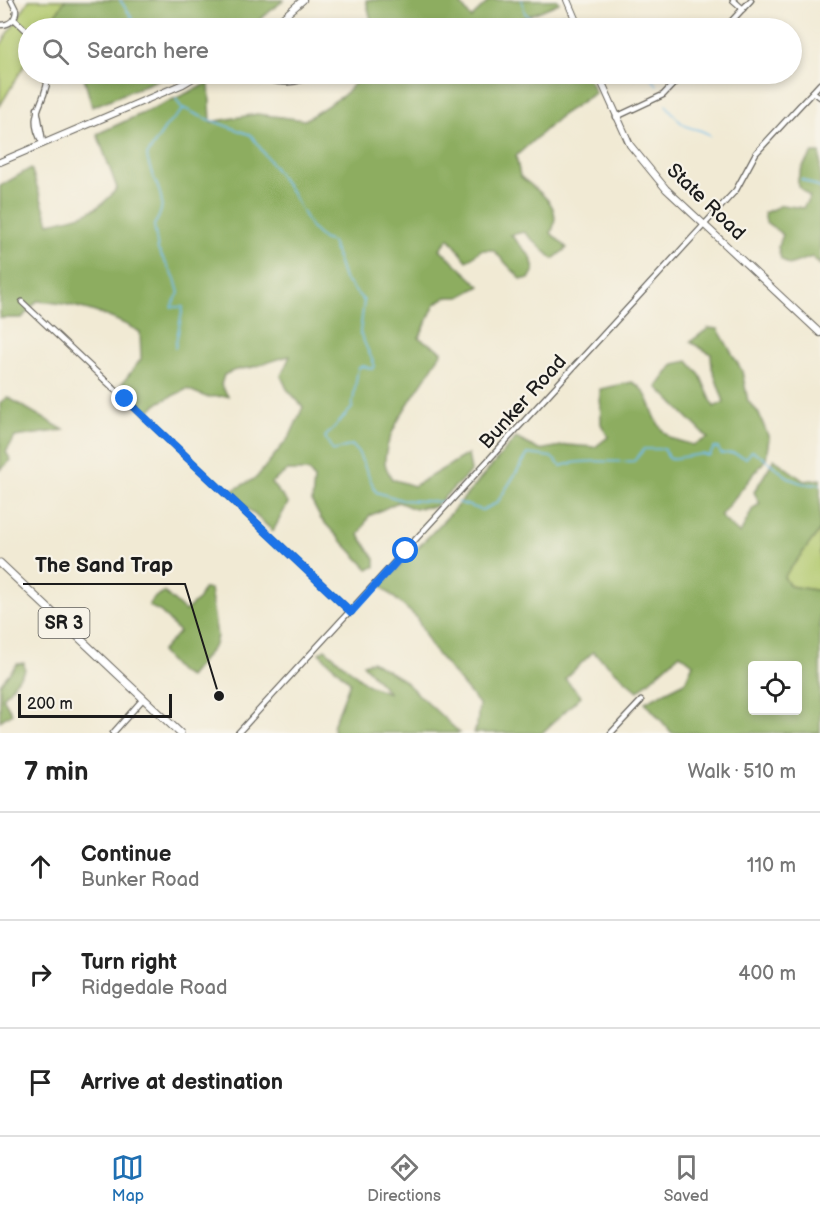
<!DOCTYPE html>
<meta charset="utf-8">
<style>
body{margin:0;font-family:"Balsamiq Sans",sans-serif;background:#f6f6f6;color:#222}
.controls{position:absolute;right:18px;bottom:18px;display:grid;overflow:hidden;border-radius:6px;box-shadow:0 3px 9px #0003}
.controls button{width:54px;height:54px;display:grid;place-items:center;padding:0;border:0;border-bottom:2px solid #e0e0e0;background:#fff;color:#222;font:30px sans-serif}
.scale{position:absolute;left:18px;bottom:15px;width:154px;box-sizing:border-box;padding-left:6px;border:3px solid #1c1c1c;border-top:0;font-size:16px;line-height:21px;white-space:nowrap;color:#1c1c1c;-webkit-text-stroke:4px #f7f3e8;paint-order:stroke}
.stop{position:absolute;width:18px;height:18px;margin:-14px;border:4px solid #1a73e8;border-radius:50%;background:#fff}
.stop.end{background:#1a73e8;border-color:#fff;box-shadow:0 2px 6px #0008}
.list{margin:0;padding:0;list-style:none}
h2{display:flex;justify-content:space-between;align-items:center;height:78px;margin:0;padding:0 24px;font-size:26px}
h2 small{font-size:20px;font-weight:400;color:#767676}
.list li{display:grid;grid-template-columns:39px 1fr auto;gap:18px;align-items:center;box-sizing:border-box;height:108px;padding:0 24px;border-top:2px solid #e0e0e0}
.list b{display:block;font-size:22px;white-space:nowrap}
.list p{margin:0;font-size:20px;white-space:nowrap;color:#767676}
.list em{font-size:20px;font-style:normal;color:#767676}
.icon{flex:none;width:33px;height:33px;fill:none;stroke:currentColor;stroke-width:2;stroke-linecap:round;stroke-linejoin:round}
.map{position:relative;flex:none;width:820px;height:733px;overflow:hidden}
.search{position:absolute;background:#fff;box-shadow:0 3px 9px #0003;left:18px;right:18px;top:18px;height:66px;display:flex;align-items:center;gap:15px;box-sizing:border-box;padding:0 21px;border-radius:33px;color:#767676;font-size:22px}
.sheet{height:402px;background:#fff}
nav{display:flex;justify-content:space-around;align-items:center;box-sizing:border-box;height:84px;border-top:2px solid #e0e0e0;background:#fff;font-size:16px;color:#767676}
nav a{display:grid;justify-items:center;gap:3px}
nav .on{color:#1f6fb2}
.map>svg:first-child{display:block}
.green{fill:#b2c96e;stroke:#677245;stroke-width:1.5}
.forest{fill:#8dad61;stroke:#54643e;stroke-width:1.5;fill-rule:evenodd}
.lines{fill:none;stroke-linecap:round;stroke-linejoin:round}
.stream{stroke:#73beec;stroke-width:1.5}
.street-casing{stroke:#67645c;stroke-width:7}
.secondary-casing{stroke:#67645c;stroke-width:8}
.primary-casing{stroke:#67645c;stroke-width:9}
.street{stroke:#fff;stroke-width:4.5}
.secondary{stroke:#fff;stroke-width:6}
.primary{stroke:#fff;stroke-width:7}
.route{stroke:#1a73e8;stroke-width:8}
.labels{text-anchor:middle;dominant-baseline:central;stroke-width:4.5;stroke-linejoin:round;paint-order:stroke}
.shield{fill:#f7f3e8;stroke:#5e5c59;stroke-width:1.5}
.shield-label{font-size:18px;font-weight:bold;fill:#1c1c1c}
.street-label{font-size:20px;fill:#1c1c1c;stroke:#f7f3e8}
.leader{fill:none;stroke:#1c1c1c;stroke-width:2}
.callout-dot{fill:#1c1c1c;stroke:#f7f3e8;stroke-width:2}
.callout-label{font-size:21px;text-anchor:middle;font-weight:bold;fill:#1c1c1c;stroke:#f7f3e8;stroke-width:4.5;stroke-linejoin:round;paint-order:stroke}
</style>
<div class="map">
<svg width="820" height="733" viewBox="0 0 820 733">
<rect width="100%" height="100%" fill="#f7f3e8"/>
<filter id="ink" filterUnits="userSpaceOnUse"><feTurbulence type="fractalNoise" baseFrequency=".0167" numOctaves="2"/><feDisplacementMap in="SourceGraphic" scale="12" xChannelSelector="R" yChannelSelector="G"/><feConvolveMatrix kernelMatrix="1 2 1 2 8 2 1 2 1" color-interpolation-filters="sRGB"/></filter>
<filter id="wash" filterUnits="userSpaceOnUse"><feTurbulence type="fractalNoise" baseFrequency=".008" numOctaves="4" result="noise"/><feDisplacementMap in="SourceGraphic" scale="24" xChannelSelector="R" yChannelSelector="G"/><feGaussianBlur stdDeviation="1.35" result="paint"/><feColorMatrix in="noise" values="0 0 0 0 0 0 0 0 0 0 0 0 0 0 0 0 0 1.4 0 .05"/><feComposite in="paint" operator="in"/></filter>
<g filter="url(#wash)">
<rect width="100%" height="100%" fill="#f1ead4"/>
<g class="green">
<polygon points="29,0 65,0 47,28 28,28 28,59 0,106 0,46"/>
<polygon points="820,530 820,591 790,586 783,577"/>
</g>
<g class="forest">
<polygon points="65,0 284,0 249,28 68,28 53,18"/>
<polygon points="366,0 458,0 471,18 490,0 558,0 559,3 512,23 506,28 373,28"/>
<polygon points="564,14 570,28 545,28 541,19"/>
<polygon points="83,74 172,74 92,107"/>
<path d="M363 74H587L595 93 563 114 516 156 520 176C538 192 565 204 551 233L567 248 553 259 524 232 511 235 531 257 534 270 529 279H521L493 250H481L467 261 449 238 440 249 480 286 460 297H446L435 304 419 338 442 351C426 382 384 428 385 462 385 467 389 474 392 479L414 486 468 454 471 471 434 507 412 508 398 502 369 516 359 535 375 559V567L368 569 321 519 312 502 314 479 309 471H287L271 483 288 503 273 531 229 492 256 478 290 436 303 407 287 389 281 376 290 356C278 358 269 363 257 366 244 370 238 367 224 375L221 385 228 396 206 397 187 389 160 402 146 413 121 385 141 359 140 332C108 314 73 303 37 301L22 318H0V186L31 168 49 223C78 217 99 213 117 188L97 134 209 83 211 122 257 114 305 120 344 95Z"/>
<path d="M813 153H820V265L812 257 789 265 781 259 778 247 783 235 766 222 764 213 782 205 803 208 810 197C806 194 801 190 799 186 794 177 807 159 813 153Z"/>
<path d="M709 328 718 329 742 371 748 401 758 412 769 438 766 459 720 516 740 534 753 508 760 504 754 492 774 459 804 481 820 479V530L784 577 790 586 820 591V733H672L645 702 685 682 693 664 680 654 638 691 593 652 565 679 581 696 542 733H473L477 726 479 704 432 648 416 617 381 586 450 514 516 438 539 450 567 445 595 447 608 437 601 424 600 389 632 382C654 393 649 419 667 435 673 441 685 442 693 445L708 438 657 387 674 364 688 361 700 375 714 407 724 402 712 368 711 354 690 342ZM752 666H798V710H752Z"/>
<polygon points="7,397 64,430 15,437 6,452 11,460 0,470 0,403"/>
<polygon points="203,589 210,589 217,636 215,645 189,677 179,672 161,652 179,632 161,612 149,606 152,599 164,592 185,611 199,599"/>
<polygon points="325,649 368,685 389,693 363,664 372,661 402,679 460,733 334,733 333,726 350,682 319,653"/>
<polygon points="24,663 25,670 3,698 12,713 0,721 0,684 17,664"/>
</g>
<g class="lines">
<g class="stream">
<polyline points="120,0 139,28"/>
<polyline points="522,0 525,13 541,28"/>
<polyline points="162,74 166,80"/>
<polyline points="648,74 657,85"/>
<polyline points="604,75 610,74"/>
<polyline points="176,99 181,107 202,117 251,135 292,193 311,228 323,239 332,242 344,279 364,301 360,333 375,366 372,369 363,366 358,368 352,408 325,437 333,451 352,445 358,452 376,492 402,500 446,502"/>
<path d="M666 105C672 111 676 119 683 124 692 131 701 127 710 136"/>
<polyline points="801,179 820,188"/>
<path d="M175 348 183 307H171L179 293 175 279 158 250 154 225C174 197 149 181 147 155L167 125 184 109"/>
<path d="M457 502 482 510 497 503 528 454 551 457 561 466C583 458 610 463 634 461L644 449H664L669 459 702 454 709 456 714 448H718L721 454 733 453 746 458 752 451C777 463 787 488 820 484"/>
</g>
</g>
</g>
<g filter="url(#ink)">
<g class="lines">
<defs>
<g id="street">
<polyline points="733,0 743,9"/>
<polyline points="14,19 28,32"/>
<path d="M0 25C10 25 16 19 16 10L11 0"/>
<polyline points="725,28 751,0"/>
<path d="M258 74C278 87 298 83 318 74"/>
<polyline points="813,92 820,97"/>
<polyline points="37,109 43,142"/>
<polyline points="616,117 663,95 683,74"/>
<path d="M43 144C24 112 48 104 48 74"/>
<polyline points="22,302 351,612"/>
<polyline points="113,733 143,699"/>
<polyline points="238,733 736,190 756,153 820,84"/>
<polyline points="611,733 641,701"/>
</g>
<g id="secondary">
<polyline points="567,0 579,28"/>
<polyline points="271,28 303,0"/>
<polyline points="598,74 630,145 666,189 820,333"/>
<polyline points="0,162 183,84 200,74"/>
</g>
<polyline id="primary" points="0,563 180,733"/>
</defs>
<use href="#street" class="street-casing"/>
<use href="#secondary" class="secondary-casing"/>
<use href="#primary" class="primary-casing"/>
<use href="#street" class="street"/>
<use href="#secondary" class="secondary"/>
<use href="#primary" class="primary"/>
</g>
</g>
<g class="lines" filter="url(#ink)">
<polyline class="route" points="125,399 351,612 406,551"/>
</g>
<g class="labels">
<rect class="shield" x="38.5" y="608" width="51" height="30" rx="4.5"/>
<g class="shield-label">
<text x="64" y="623">SR 3</text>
</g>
<g class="street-label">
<text transform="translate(706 202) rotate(44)">State Road</text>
<text transform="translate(523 402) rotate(-48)">Bunker Road</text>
</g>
</g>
<path class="leader" d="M219 696L185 584H23"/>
<circle class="callout-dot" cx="219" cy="696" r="6"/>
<g class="callout-label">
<text x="104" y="572">The Sand Trap</text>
</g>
</svg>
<div class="controls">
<button><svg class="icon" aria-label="locate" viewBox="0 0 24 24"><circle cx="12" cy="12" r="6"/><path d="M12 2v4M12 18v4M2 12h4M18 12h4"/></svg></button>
</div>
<div class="scale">200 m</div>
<div class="stop" style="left:406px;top:551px"></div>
<div class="stop end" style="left:125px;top:399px"></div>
<div class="search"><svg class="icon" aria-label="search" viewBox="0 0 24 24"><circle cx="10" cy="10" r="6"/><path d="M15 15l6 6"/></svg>Search here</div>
</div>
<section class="sheet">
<h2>7 min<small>Walk · 510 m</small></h2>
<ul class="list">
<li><svg class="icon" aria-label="ahead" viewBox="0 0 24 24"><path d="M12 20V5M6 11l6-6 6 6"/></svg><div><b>Continue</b><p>Bunker Road</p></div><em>110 m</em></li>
<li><svg class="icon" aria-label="right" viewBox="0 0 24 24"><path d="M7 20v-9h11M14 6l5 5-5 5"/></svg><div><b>Turn right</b><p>Ridgedale Road</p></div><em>400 m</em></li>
<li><svg class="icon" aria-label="arrive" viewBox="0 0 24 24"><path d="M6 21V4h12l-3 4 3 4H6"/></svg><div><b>Arrive at destination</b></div></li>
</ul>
</section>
<nav>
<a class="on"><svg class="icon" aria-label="map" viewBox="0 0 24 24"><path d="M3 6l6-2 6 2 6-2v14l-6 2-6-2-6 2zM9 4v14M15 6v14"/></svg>Map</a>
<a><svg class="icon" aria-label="directions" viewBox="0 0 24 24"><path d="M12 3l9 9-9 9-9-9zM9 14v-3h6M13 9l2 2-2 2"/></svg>Directions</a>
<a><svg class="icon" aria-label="saved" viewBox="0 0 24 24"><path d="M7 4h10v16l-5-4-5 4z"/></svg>Saved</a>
</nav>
